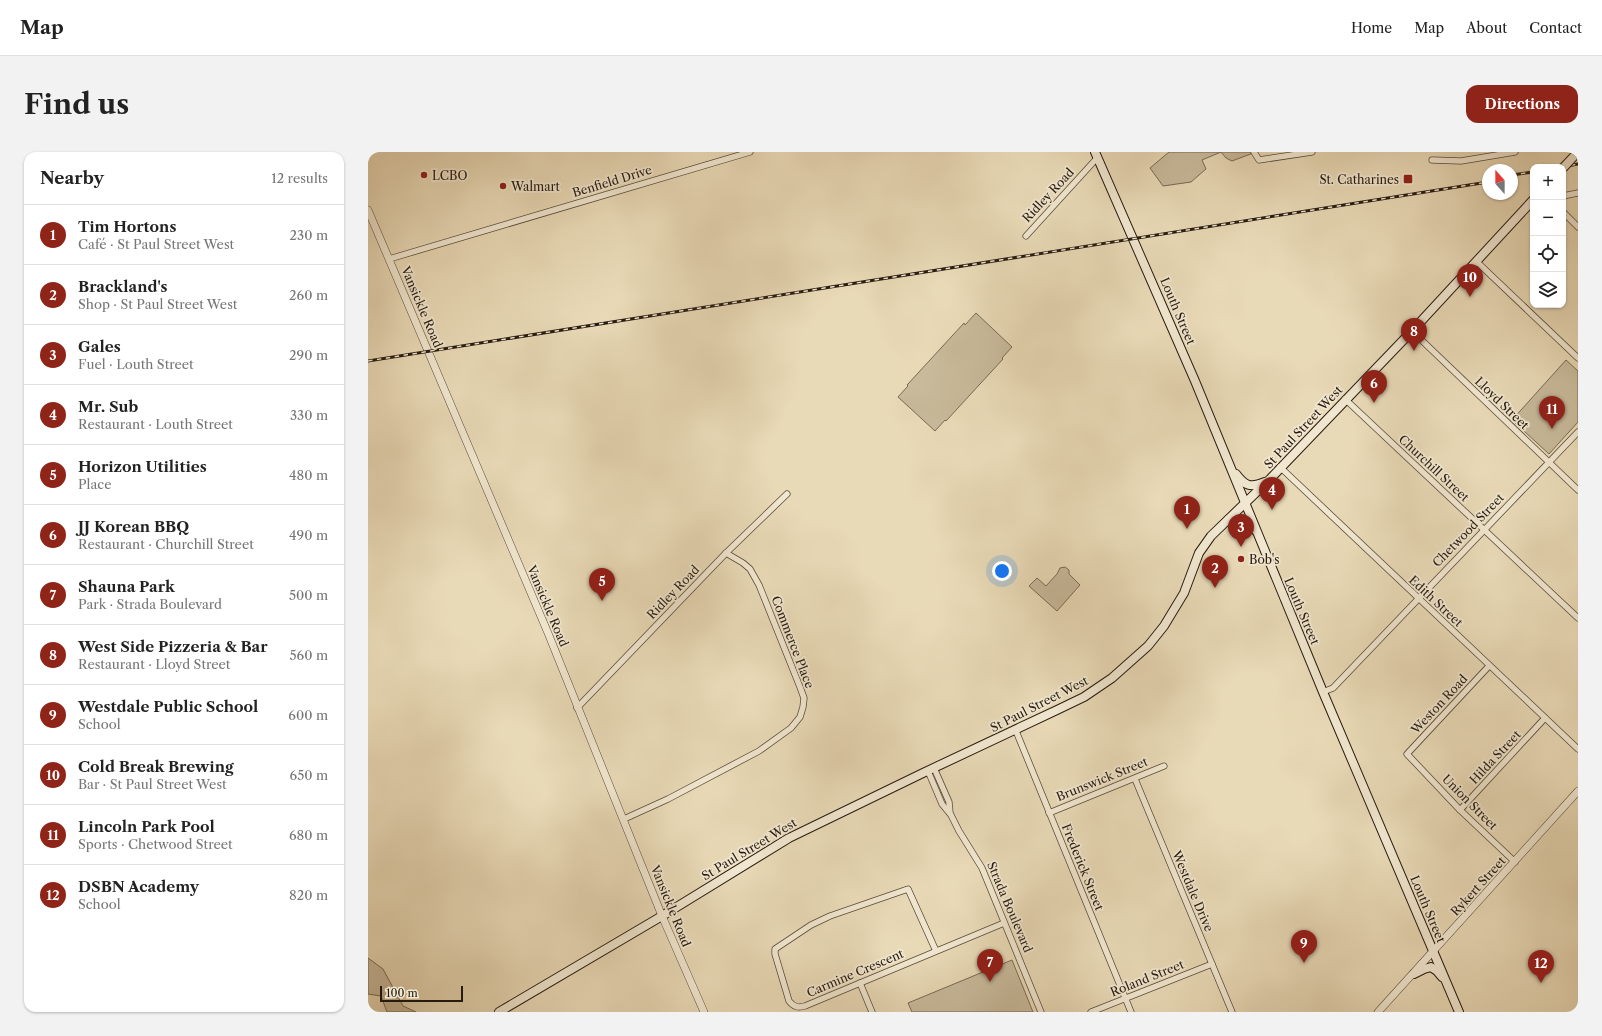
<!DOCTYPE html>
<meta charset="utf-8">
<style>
body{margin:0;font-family:"Libre Caslon Text",serif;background:#f2f2f2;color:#222}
.controls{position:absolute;right:12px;top:12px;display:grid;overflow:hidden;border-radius:8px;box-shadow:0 1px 3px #0004}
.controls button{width:36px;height:36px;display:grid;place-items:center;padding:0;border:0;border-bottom:1px solid #e0e0e0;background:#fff;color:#222;font:20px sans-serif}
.compass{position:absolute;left:1114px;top:12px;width:36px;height:36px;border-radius:50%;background:#fff;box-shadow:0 1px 3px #0004;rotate:339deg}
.scale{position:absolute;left:12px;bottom:10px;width:83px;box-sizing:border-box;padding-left:4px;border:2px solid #271b10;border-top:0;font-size:11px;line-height:14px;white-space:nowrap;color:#271b10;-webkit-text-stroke:3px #f1e7d0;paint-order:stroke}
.you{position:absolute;left:634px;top:419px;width:14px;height:14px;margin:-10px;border:3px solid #fff;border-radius:50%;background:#1a73e8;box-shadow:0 0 0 6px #1a73e833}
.badge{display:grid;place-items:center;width:26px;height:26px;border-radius:50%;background:#8f2418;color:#fff;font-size:13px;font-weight:700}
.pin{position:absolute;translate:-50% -33px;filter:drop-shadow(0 1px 2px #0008)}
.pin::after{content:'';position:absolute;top:21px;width:14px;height:12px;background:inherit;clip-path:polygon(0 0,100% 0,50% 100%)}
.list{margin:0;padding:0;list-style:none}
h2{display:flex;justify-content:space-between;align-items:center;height:52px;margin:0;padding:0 16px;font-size:17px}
h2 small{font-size:13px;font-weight:400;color:#767676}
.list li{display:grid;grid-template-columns:26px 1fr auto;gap:12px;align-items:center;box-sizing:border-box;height:60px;padding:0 16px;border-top:1px solid #e0e0e0}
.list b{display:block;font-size:15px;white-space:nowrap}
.list p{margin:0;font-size:13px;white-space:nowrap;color:#767676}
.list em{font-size:13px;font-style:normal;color:#767676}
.icon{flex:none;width:22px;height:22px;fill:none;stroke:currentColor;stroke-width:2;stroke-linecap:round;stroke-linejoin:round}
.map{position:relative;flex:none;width:1210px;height:860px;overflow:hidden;border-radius:12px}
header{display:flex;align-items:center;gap:24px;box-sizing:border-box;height:56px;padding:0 20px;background:#fff;border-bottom:1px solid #e0e0e0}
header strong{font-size:19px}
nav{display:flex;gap:22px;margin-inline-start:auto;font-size:14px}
.intro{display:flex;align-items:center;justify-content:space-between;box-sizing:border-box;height:96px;padding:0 24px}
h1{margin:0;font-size:28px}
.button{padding:10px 18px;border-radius:12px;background:#8f2418;color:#fff;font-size:14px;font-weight:700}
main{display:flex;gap:24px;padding:0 24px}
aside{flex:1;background:#fff;border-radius:12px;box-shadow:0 1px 3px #0004}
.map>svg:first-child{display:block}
.green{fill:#c8ba9b;stroke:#786a56}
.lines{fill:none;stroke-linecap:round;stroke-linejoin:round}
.minor-casing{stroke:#584b3a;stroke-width:7}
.tertiary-casing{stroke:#584b3a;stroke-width:8}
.secondary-casing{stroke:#271b10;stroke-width:10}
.minor{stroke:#f1e7d0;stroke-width:5.5}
.tertiary{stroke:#f1e7d0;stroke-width:7}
.secondary{stroke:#f1e7d0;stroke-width:8}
.rail-casing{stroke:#271b10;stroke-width:3}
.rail{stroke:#f1e7d0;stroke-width:1.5;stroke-dasharray:4.5;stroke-linecap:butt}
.secondary-bridge-casing{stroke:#271b10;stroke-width:10;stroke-linecap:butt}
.secondary-bridge{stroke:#f1e7d0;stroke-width:8}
.poi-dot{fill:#8f2418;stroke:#f1e7d0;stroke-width:1.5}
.labels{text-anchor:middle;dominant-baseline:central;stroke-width:3.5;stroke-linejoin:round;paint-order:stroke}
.poi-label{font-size:12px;fill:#271b10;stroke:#f1e7d0;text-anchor:start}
.street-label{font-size:12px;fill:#271b10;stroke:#f1e7d0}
</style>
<header>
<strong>Map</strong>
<nav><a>Home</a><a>Map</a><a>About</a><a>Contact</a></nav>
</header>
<div class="intro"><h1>Find us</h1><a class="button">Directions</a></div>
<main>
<aside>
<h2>Nearby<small>12 results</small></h2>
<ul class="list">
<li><span class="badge">1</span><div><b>Tim Hortons</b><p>Café · St Paul Street West</p></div><em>230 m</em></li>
<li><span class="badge">2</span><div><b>Brackland's</b><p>Shop · St Paul Street West</p></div><em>260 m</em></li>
<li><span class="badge">3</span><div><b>Gales</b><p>Fuel · Louth Street</p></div><em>290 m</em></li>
<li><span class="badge">4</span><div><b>Mr. Sub</b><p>Restaurant · Louth Street</p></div><em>330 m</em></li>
<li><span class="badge">5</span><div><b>Horizon Utilities</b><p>Place</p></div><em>480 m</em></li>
<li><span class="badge">6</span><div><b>JJ Korean BBQ</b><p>Restaurant · Churchill Street</p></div><em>490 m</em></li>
<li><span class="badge">7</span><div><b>Shauna Park</b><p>Park · Strada Boulevard</p></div><em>500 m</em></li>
<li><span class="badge">8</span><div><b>West Side Pizzeria &amp; Bar</b><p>Restaurant · Lloyd Street</p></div><em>560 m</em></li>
<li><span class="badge">9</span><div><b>Westdale Public School</b><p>School</p></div><em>600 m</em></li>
<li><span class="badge">10</span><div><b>Cold Break Brewing</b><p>Bar · St Paul Street West</p></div><em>650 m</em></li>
<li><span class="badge">11</span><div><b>Lincoln Park Pool</b><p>Sports · Chetwood Street</p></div><em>680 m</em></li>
<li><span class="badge">12</span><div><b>DSBN Academy</b><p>School</p></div><em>820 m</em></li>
</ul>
</aside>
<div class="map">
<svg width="1210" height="860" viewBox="0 0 1210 860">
<rect width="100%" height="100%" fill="#e9dab7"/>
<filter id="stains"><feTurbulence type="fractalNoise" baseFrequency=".005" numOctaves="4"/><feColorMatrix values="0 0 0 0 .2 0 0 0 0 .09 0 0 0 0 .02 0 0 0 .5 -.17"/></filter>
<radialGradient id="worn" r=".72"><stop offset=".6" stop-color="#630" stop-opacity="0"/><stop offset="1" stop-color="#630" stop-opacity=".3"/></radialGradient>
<g class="green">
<polygon points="801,0 853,0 834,8 838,17 823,30 795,34 782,16"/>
<polygon points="853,0 888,0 864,9 858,6"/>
<polygon points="608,161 644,195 634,206 635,207 578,269 577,268 567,279 530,245 540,234 539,233 596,171 597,173"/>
<polygon points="1198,208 1210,219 1210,270 1181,302 1144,268"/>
<polygon points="697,415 701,418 701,422 712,433 689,459 661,434 669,426 678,434 689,422 692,416"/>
<polygon points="0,806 15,817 35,854 48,860 19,860 13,844 0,842"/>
<polygon points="644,808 665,860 544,860 540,851"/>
</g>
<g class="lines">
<defs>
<g id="minor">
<polyline points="886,0 891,8 944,0"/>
<polyline points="1064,8 1093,9 1147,0"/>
<polyline points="1195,44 1210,41"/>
<polyline points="1195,60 1210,75"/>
<polyline points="658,84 730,5"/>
<polyline points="21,107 382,0"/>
<polyline points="1109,110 1210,206"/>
<polyline points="1044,179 1210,338"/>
<polyline points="977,247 1210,466"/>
<polyline points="912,315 1210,597"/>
<polyline points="1121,514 1039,602 1092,658 1147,710"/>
<polyline points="955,540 965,536 1210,280"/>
<polyline points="209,556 358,401 419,342"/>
<polyline points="648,579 763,860"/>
<polyline points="566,616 581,650 582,661"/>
<polyline points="560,619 574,652 583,663 591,679 614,716 673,860"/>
<polyline points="767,627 864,860"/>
<polyline points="1092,658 1177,566"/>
<polyline points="681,661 796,614"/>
<polyline points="256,667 300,647 391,599 423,576 432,565 435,555 436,546 432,535 391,433 382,417 375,411 358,401"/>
<path d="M568 799 540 737 462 764 443 773 407 797V802L421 849C426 855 430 856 437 854L636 771"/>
<polyline points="492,831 504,860"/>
<polyline points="723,860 844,812"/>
</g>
<g id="tertiary">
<polyline points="0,58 180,481 294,764 336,860"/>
<polyline points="1010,860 1210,639"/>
</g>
<g id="secondary">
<polyline points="727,0 827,229 955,540 1091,860"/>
<path d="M868 322C877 334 882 336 897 330"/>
<polyline points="861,367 872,368 887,378"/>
<polyline points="1046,822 1056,817 1063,815 1069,819 1074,825"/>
<polyline points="131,860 294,764 421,686 555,621 689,558 716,545 744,526 780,494 796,474 816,441 831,401 843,384 902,327 1044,179 1165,48"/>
</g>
</defs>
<use href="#minor" class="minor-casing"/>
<use href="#tertiary" class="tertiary-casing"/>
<use href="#secondary" class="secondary-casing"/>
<use href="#minor" class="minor"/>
<use href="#tertiary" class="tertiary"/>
<use href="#secondary" class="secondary"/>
<defs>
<g id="rail">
<polyline points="1194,15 1210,12"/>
<polyline points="1144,23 1165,20"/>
<polyline points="0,209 1120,30"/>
</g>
</defs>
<use href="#rail" class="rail-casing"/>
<use href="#rail" class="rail"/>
<defs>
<polyline id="secondary-bridge" points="1195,16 1210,0"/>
</defs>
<use href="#secondary-bridge" class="secondary-bridge-casing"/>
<use href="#secondary-bridge" class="secondary-bridge"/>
</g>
<g class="poi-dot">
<circle cx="56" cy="23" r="4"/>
<rect x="1035" y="22" width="10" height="10" rx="2"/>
<circle cx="135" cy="34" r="4"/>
<circle cx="873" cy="407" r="4"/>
</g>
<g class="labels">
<g class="poi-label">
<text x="64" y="23">LCBO</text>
<text x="1031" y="27" text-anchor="end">St. Catharines</text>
<text x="143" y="34">Walmart</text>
<text x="881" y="407">Bob's</text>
</g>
<g class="street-label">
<text transform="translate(244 29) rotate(-17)">Benfield Drive</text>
<text transform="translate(680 43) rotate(-47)">Ridley Road</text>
<text transform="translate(54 155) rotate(67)">Vansickle Road</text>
<text transform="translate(810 159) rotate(67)">Louth Street</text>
<text transform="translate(1134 251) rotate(44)">Lloyd Street</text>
<text transform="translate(935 275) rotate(-47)">St Paul Street West</text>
<text transform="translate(1066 316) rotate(43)">Churchill Street</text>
<text transform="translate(1100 378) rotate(-46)">Chetwood Street</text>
<text transform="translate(305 440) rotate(-46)">Ridley Road</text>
<text transform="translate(1068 449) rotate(43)">Edith Street</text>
<text transform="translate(180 454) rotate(67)">Vansickle Road</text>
<text transform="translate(934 459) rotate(67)">Louth Street</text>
<text transform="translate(425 490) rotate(69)">Commerce Place</text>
<text transform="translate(671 552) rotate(-27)">St Paul Street West</text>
<text transform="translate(1071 552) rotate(-47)">Weston Road</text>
<text transform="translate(1127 605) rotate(-47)">Hilda Street</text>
<text transform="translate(734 627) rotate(-22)">Brunswick Street</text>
<text transform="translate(1102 650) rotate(45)">Union Street</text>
<text transform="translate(381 697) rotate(-31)">St Paul Street West</text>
<text transform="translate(715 715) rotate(68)">Frederick Street</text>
<text transform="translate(1110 734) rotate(-48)">Rykert Street</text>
<text transform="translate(825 739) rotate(67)">Westdale Drive</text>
<text transform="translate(303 754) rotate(68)">Vansickle Road</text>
<text transform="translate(642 755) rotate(67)">Strada Boulevard</text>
<text transform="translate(1060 757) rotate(67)">Louth Street</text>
<text transform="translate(487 821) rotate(-23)">Carmine Crescent</text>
<text transform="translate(779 826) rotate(-22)">Roland Street</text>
</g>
</g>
<rect width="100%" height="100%" filter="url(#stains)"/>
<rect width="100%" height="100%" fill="url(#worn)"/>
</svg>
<div class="controls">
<button>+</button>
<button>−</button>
<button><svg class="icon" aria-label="locate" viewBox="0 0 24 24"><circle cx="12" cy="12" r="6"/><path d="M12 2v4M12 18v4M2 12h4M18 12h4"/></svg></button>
<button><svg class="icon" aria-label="layers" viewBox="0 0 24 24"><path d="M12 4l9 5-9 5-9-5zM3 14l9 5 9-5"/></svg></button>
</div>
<svg class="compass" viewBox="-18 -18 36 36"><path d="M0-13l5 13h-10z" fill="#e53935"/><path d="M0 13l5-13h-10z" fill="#767676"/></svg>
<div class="scale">100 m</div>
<div class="you"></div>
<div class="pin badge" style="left:819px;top:377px">1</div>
<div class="pin badge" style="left:847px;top:436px">2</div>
<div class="pin badge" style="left:873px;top:395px">3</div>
<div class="pin badge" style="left:904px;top:358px">4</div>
<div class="pin badge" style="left:234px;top:449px">5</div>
<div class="pin badge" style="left:1006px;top:251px">6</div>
<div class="pin badge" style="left:622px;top:830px">7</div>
<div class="pin badge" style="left:1046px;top:199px">8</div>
<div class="pin badge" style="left:936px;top:811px">9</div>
<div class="pin badge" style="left:1102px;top:145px">10</div>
<div class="pin badge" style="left:1184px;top:277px">11</div>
<div class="pin badge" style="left:1173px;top:831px">12</div>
</div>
</main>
